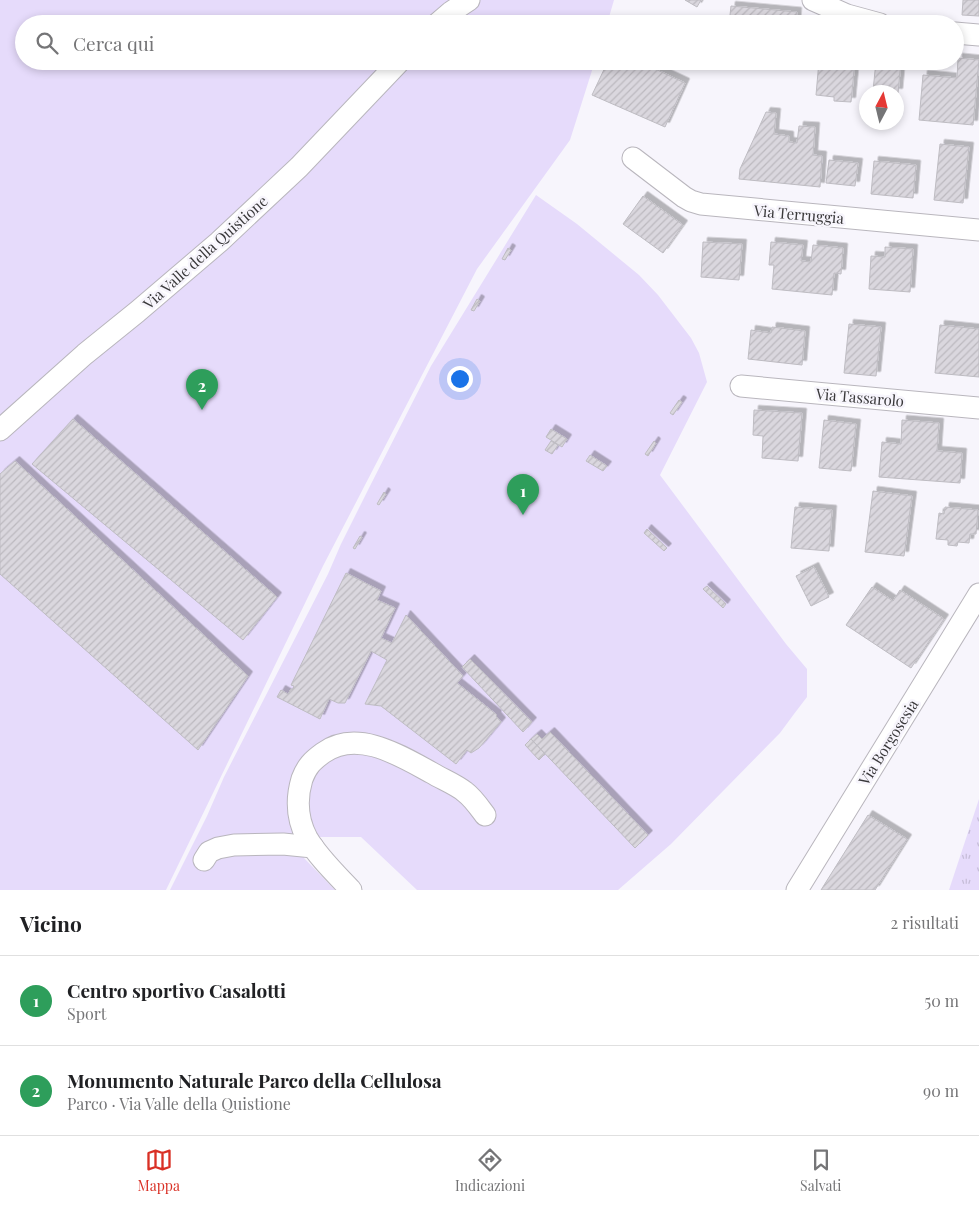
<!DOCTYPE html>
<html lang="it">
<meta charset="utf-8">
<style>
body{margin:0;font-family:"Playfair Display",serif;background:#f6f6f6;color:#202124}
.compass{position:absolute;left:859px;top:85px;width:45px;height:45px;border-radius:50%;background:#fff;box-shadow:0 2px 8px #0003;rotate:7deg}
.you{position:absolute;left:459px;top:378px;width:18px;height:18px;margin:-12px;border:4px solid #fff;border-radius:50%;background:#1a73e8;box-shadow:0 0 0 8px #1a73e833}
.badge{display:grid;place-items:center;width:32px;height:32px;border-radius:50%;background:#d93025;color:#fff;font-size:16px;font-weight:700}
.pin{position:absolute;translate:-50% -41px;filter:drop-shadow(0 1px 2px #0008)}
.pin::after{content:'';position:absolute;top:26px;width:18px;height:15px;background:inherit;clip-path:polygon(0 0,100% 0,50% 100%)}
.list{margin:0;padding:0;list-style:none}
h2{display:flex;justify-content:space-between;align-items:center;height:65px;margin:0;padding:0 20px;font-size:21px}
h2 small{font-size:16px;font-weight:400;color:#757577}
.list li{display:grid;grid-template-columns:32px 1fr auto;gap:15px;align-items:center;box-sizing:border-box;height:90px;padding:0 20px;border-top:1px solid #e0e0e0}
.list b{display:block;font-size:19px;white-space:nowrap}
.list p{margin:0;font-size:16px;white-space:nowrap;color:#757577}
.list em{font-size:16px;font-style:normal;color:#757577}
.icon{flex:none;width:28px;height:28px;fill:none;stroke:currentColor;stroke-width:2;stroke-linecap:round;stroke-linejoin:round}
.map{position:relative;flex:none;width:979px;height:890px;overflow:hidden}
.search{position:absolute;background:#fff;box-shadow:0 2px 8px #0003;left:15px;right:15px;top:15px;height:55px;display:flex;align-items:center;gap:12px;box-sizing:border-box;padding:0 18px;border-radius:28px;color:#757577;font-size:19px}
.sheet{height:245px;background:#fff}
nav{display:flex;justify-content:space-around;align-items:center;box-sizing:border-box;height:70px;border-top:1px solid #e0e0e0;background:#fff;font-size:14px;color:#757577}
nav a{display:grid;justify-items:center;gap:2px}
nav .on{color:#d93025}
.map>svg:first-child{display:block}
.grass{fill:url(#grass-tufts)}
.park{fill:#e6dbfb}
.building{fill:url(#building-hatch);stroke:#bebcc2;filter:url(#shadow)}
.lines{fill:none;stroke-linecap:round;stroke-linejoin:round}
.minor-casing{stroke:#b9b6bd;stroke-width:23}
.minor{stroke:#fff;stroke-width:21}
.labels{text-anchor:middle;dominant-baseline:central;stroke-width:5;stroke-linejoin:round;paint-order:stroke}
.street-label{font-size:15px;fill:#39383a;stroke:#f7f5fc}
</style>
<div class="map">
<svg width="979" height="890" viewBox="0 0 979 890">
<defs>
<pattern id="grass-tufts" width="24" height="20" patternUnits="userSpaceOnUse" patternTransform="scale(1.25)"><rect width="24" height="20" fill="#e6dbfb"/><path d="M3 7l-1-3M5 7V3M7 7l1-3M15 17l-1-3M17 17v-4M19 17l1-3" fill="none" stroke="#c6bdd8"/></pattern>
<pattern id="building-hatch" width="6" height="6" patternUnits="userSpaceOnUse" patternTransform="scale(1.25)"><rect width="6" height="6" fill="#dad7de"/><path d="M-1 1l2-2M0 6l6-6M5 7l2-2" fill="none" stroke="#bcb9bf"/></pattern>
<filter id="shadow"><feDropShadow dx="4.5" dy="-4.5" stdDeviation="0" flood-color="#0004"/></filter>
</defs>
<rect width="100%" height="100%" fill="#f7f5fc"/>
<polygon class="grass" points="979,799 979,890 949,890"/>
<g class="park">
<polygon points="0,0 614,0 607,24 24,24 24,61 595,61 570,140 477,269 323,566 166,890 0,890"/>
<polygon points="536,195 577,224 639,275 658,295 691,338 699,353 707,382 660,475 786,644 807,669 807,697 794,714 780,733 671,844 618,890 417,890 361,837 301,837 304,858 335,890 170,890 207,816 224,777 328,574 341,544 370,486 431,366"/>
</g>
<g class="building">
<polygon points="685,0 701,0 697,7"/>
<polygon points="963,0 979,0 979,16 962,15"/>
<polygon points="731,6 797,12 796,24 729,24"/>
<polygon points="958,58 979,60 973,125 919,120 923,75 957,78"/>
<polygon points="608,61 638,61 685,83 665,127 592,95"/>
<polygon points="819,61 855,61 851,102 834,101 834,97 816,95"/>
<polygon points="876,61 901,61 898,93 873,91"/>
<polygon points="766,112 776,113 774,134 789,136 789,142 797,143 799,126 815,127 813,155 822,156 820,187 739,179 740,169"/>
<polygon points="940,144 969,147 963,203 934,200"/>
<polygon points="829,160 858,163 855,186 826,183"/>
<polygon points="874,161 916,165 913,198 871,194"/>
<polygon points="643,196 683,225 663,253 623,224"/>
<polygon points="703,242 742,244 739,280 701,277"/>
<polygon points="771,242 803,245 801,261 811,262 813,245 843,248 841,274 834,273 832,295 772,289 774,265 769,265"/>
<polygon points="885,247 913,249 910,292 869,289 871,256 885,257"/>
<polygon points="508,248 511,250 505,260 502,259"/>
<polygon points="477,299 480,301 474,311 471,310"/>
<polygon points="849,324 881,327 876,376 844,373"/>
<polygon points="940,325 979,329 979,377 935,373"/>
<polygon points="772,327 805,331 802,365 748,359 751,330 771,333"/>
<polygon points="679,400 682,402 673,415 670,413"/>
<polygon points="754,410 802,413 798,461 762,458 763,436 753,435"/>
<polygon points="73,419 277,597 243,640 32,464"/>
<polygon points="824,420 856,424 851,471 819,468"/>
<polygon points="902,420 939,423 937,451 962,453 960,483 879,477 882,442 901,444"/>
<polygon points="551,429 567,439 562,447 546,437"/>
<polygon points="551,441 558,445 552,454 545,450"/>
<polygon points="654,441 656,443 648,456 645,454"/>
<polygon points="590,455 607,466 603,471 586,461"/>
<polygon points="15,461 248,676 198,750 0,574 0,474"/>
<polygon points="873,491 912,496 904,556 865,552"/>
<polygon points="384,492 386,494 379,505 377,504"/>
<polygon points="795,507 832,510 829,551 791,548"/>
<polygon points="945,507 978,510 976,534 970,534 969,543 958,542 957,546 948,545 948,540 936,539 939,513 944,514"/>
<polygon points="647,529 667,548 664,551 644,533"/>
<polygon points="360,536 362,537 355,549 353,548"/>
<polygon points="814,567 829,597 811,606 796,576"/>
<polygon points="346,573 381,591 377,600 395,608 381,638 392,643 406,615 463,676 457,683 497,715 496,716 501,722 485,741 479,748 471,753 467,750 456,764 381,706 365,704 387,660 371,651 345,703 338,703 329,699 320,719 277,697 281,690 288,694 291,689 293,689 294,686 291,685"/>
<polygon points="707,586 726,604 723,608 703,589"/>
<polygon points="872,587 893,601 900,590 944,619 911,668 846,625"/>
<polygon points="470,659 532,722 523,732 462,667"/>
<polygon points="550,732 648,835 635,848 531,739 537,734 542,739"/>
<polygon points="531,739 545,754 539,760 525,745"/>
<polygon points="868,815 907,839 875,890 821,890"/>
</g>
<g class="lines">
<defs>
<g id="minor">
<polyline points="813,0 847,15 880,24"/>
<polyline points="437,24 451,12 469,0"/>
<polyline points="955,33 979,35"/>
<polyline points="633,158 684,197 691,201 701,204 979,230"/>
<polyline points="741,386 979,408"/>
<polyline points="0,430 85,354 137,312 219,242 299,167 400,61"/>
<polyline points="204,860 209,852 218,848 234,845 283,844 313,847"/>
<path d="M351 890C336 874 318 857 307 838 297 819 296 799 302 779 307 766 312 761 323 753 357 728 401 756 432 773 442 779 457 785 465 792 473 798 479 807 485 815"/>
<polyline points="797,890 979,594"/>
</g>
</defs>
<use href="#minor" class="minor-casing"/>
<use href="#minor" class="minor"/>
</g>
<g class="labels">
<g class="street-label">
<text transform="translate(799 214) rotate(5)">Via Terruggia</text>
<text transform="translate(205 252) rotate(-42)">Via Valle della Quistione</text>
<text transform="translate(860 397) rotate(5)">Via Tassarolo</text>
<text transform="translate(888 742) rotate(-58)">Via Borgosesia</text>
</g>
</g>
</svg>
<svg class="compass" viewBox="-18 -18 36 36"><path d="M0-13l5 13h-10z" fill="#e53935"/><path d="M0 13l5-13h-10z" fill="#757577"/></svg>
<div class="you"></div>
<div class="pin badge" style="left:523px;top:515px;background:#2e9e5b">1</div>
<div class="pin badge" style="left:202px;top:410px;background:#2e9e5b">2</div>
<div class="search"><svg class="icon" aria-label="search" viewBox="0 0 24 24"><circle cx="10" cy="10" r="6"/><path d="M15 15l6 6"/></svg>Cerca qui</div>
</div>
<section class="sheet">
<h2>Vicino<small>2 risultati</small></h2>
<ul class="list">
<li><span class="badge" style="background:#2e9e5b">1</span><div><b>Centro sportivo Casalotti</b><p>Sport</p></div><em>50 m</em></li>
<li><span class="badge" style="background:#2e9e5b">2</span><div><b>Monumento Naturale Parco della Cellulosa</b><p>Parco · Via Valle della Quistione</p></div><em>90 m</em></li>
</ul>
</section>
<nav>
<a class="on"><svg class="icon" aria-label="map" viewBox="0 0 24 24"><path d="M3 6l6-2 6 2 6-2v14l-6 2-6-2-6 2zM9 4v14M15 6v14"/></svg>Mappa</a>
<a><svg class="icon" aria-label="directions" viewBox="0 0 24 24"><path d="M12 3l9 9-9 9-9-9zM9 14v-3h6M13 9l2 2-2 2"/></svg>Indicazioni</a>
<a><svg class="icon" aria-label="saved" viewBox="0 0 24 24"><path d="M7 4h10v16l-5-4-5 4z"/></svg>Salvati</a>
</nav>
